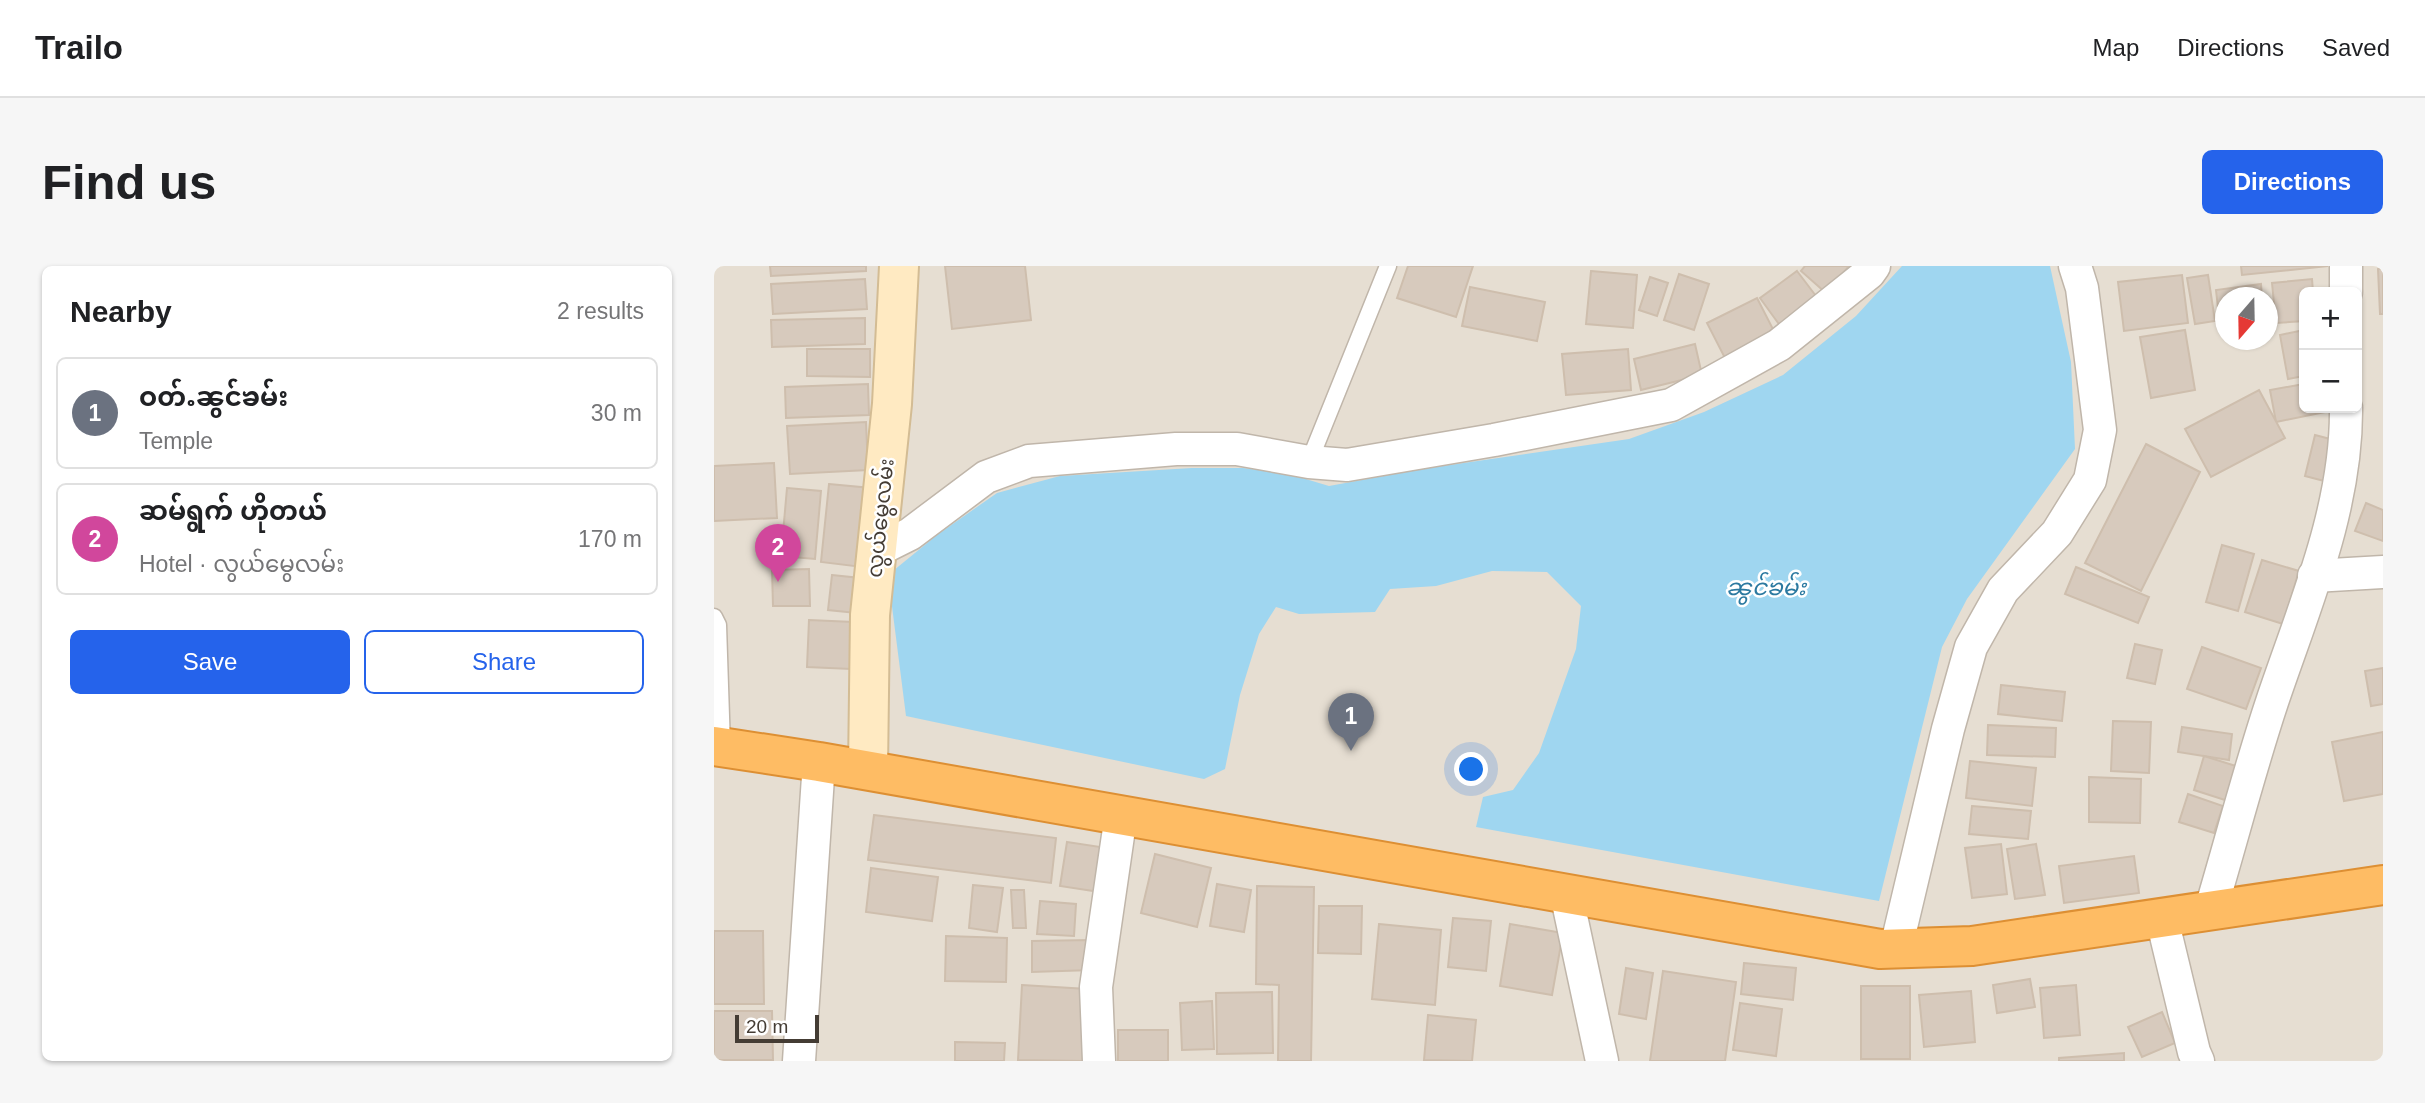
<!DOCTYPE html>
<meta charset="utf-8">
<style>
body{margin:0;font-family:Arial,"Noto Sans Myanmar",sans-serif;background:#f6f6f6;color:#202124}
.controls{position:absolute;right:21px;top:21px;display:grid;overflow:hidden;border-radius:10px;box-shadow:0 2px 5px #0004}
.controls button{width:63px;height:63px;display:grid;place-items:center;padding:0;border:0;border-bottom:2px solid #e0e0e0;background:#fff;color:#202124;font:35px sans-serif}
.compass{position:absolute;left:1501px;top:21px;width:63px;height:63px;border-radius:50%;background:#fff;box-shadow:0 2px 5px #0004;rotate:200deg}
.scale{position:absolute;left:21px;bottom:18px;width:84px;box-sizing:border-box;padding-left:7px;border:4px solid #443c34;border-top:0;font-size:19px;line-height:24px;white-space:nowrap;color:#443c34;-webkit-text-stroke:5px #fff;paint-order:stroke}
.you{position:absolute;left:758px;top:504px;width:24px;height:24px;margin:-18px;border:5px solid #fff;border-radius:50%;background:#1a73e8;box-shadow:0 0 0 10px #1a73e833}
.badge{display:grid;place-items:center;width:46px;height:46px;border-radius:50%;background:#2563eb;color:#fff;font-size:23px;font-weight:700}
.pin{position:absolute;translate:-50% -58px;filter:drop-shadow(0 2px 4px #0008)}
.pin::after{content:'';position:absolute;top:37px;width:24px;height:21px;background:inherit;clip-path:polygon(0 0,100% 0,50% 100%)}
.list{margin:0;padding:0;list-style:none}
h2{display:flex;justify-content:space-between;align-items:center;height:91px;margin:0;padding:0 28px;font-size:30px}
h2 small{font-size:23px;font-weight:400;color:#757577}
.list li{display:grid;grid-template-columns:46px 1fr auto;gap:21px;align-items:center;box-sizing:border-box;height:112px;margin:0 14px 14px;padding:0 14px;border:2px solid #e0e0e0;border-radius:10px}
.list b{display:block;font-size:26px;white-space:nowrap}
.list p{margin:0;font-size:23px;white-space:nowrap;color:#757577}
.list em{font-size:23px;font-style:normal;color:#757577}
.actions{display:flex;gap:14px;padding:21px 28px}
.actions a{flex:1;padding:16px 0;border:2px solid #2563eb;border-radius:10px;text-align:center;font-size:24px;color:#2563eb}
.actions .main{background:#2563eb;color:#fff}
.map{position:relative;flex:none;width:1669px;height:795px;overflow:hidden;border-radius:10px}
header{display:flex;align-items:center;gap:42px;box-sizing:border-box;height:98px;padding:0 35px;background:#fff;border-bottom:2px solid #e0e0e0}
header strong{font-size:33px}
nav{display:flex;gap:38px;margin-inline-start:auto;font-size:24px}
.intro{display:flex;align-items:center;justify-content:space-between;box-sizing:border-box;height:168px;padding:0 42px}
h1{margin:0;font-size:49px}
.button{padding:18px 32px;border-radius:10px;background:#2563eb;color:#fff;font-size:24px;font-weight:700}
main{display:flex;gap:42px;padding:0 42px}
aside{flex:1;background:#fff;border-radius:10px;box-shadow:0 2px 5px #0004}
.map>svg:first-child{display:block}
.residential{fill:#e6ded2;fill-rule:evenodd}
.water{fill:#9fd6f0}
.building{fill:#d7cabd;stroke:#cebead;stroke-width:2}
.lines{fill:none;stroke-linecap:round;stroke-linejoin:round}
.lane-casing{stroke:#c0b6aa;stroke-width:19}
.street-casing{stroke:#c0b6aa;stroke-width:35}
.secondary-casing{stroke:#d3bc94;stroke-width:42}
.highway-casing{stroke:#dd8f33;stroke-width:42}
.lane{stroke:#fff;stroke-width:16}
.street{stroke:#fff;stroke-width:32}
.secondary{stroke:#ffeac2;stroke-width:38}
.highway{stroke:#febc64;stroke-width:38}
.labels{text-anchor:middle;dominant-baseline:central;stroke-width:5;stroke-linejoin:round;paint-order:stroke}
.street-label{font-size:21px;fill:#443c34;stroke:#fff}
.water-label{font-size:23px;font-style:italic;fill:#2b79a0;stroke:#fff}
</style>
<header>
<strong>Trailo</strong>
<nav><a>Map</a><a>Directions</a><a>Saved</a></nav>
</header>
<div class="intro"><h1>Find us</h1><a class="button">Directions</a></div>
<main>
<aside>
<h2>Nearby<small>2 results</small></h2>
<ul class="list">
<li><span class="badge" style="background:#6b7280">1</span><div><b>ဝတ်ႉၼွင်ၶမ်း</b><p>Temple</p></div><em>30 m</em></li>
<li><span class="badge" style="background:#d1479c">2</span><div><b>ဆမ်ရွက် ဟိုတယ်</b><p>Hotel · လွယ်မွေလမ်း</p></div><em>170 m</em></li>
</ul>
<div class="actions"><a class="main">Save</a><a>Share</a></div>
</aside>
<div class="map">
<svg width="1669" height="795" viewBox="0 0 1669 795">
<rect width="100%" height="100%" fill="#f2ede4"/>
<path class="residential" d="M0 0H1669V795H0ZM1590 26H1643V142H1590ZM1512 32H1554V74H1512Z"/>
<polygon class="water" points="1188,0 1336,0 1357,96 1361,183 1253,333 1228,381 1165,635 762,561 769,531 799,524 825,487 862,383 867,340 833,306 778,305 722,320 676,323 661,346 585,348 562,341 545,368 526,429 511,503 490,513 192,450 174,309 223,269 283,227 346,210 478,202 529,202 575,208 615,220 708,203 915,173 990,146 1069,109 1142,50"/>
<g class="building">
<polygon points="56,0 152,0 152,5 57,10"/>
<polygon points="231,0 311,0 317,54 238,63"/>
<polygon points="694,0 759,0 742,51 683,32"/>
<polygon points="1091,0 1135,0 1112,27 1087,5"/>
<polygon points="1527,0 1614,0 1528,9"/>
<polygon points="1669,2 1669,48 1666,48 1664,3"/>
<polygon points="877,5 923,9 919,62 872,58"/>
<polygon points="1083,5 1105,34 1067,61 1046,32"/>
<polygon points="965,8 995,18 980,64 950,54"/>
<polygon points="1468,9 1474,57 1410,65 1404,16"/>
<polygon points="1494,9 1501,55 1481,58 1473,12"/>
<polygon points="936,11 954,17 943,50 925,44"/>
<polygon points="151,13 153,43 59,48 57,18"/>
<polygon points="1598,13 1599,26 1590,26 1590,55 1562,57 1558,17"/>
<polygon points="1547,18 1548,32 1512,32 1512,60 1506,60 1502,24"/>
<polygon points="756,21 831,36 823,75 748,60"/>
<polygon points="1043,32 1063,71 1013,96 993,57"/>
<polygon points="151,52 151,78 58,81 57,54"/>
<polygon points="1471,64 1481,124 1437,132 1426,71"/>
<polygon points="1590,64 1590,110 1574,113 1566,69"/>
<polygon points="981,78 988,109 927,124 920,93"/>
<polygon points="93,83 156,83 156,111 93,110"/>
<polygon points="914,83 917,124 852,129 848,88"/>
<polygon points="154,118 155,149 72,152 71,121"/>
<polygon points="1590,118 1590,142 1615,142 1616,145 1562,156 1556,124"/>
<polygon points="1545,124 1571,172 1497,211 1471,163"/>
<polygon points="152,156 154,204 76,208 73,160"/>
<polygon points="1601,169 1624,175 1614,216 1591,210"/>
<polygon points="1432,178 1486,206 1427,325 1371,297"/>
<polygon points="60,197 63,252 0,255 0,200"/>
<polygon points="115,218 157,222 148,301 107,296"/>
<polygon points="73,222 107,225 101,293 67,290"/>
<polygon points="1652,237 1669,244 1669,275 1641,265"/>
<polygon points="1508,279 1540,288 1524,345 1492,336"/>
<polygon points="1548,294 1585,305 1569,358 1531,346"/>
<polygon points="1362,301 1435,331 1424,357 1351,328"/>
<polygon points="95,303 96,340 59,340 58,304"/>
<polygon points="118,309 146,312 142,347 114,344"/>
<polygon points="95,354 139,356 137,403 93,401"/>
<polygon points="1421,378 1448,384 1441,418 1413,412"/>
<polygon points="1488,381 1547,402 1532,443 1473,423"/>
<polygon points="1669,402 1669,438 1657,440 1651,405"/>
<polygon points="1287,419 1351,426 1348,455 1284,448"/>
<polygon points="1399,455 1437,456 1435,507 1397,505"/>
<polygon points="1274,459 1342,462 1341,491 1273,489"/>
<polygon points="1468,461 1518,468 1515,494 1464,486"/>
<polygon points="1669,466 1669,528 1630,535 1618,476"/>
<polygon points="1490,490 1525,501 1514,535 1480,524"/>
<polygon points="1256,495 1322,502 1318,540 1252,532"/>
<polygon points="1375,511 1427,513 1426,557 1375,556"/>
<polygon points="1474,528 1509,540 1500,567 1465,556"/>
<polygon points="1258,540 1317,545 1314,573 1255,568"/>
<polygon points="160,549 342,572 337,617 154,594"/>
<polygon points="353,576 393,582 386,626 346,620"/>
<polygon points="1287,578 1293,628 1258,632 1251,582"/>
<polygon points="1322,578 1331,629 1301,633 1293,583"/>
<polygon points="441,588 497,602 483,661 427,647"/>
<polygon points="1420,590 1425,627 1350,637 1345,600"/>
<polygon points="157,602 224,611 218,655 152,646"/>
<polygon points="503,618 537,624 530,666 496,660"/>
<polygon points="259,619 289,622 283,666 255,662"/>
<polygon points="543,620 600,621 597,795 564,795 565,719 542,718"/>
<polygon points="297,624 310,624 312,662 299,662"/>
<polygon points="326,635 362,638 360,670 323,668"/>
<polygon points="605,640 648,640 647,688 604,687"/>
<polygon points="739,652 777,655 772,705 734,701"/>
<polygon points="665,658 727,664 721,739 658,733"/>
<polygon points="796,658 849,667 838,729 786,720"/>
<polygon points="0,665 49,665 50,738 0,738"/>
<polygon points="232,670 293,672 292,716 231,715"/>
<polygon points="377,674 378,704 318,706 318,675"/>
<polygon points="1030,697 1082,702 1079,734 1027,728"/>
<polygon points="912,702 939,707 932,753 905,748"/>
<polygon points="949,705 1022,716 1011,795 936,795"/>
<polygon points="1316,713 1321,741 1283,747 1279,719"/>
<polygon points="308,719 373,723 369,795 304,794"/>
<polygon points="1362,719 1366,769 1330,772 1326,722"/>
<rect x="1147" y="720" width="49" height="73"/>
<polygon points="1257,725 1261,776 1210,781 1205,729"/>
<polygon points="558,726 559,787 503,788 502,727"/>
<polygon points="498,735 500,783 468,784 466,737"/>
<polygon points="1026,737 1068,743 1062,790 1019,784"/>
<polygon points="0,745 58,745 59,794 0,794"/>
<polygon points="1448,746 1461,777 1428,791 1414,761"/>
<polygon points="714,749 762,754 758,795 710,794"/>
<rect x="404" y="764" width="50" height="31"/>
<polygon points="241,776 291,777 290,795 241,795"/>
<polygon points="1410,787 1410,795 1345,795 1345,792"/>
</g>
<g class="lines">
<defs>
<g id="lane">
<polyline points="595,196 674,0"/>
<polyline points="0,351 4,359 8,481"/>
</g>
<g id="street">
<polyline points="1632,0 1632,26"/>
<polyline points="162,285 196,268 272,211 315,195 462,183 523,183 595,196 633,199 780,174 957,139 1065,79 1155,7 1160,0"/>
<polyline points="1600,310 1669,306"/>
<polyline points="852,627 888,795"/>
<path d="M1496 646C1517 576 1535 505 1558 436 1590 341 1633 243 1632 142"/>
<polyline points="1448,653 1480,786 1484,795"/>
<polyline points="1182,682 1234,463 1257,381 1289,324 1343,267 1376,214 1386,164 1368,22 1361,0"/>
<polyline points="85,795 105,496"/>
<polyline points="385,795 382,721 407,549"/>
</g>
<polyline id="secondary" points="154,504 156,349 178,138 185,0"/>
<polyline id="highway" points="0,480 105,496 1166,683 1258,680 1669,619"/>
</defs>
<use href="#lane" class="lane-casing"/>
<use href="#street" class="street-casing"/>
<use href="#secondary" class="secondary-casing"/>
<use href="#highway" class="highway-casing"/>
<use href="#lane" class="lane"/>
<use href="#street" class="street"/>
<use href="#secondary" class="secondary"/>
<use href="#highway" class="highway"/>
</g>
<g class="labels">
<g class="street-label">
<text transform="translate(166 252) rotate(-84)">လွယ်မွေလမ်း</text>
</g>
<g class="water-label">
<text x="1052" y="321">ၼွင်ၶမ်း</text>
</g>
</g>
</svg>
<div class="controls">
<button>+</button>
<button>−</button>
</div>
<svg class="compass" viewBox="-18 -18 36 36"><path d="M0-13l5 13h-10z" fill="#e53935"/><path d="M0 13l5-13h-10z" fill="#757577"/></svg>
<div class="scale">20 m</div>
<div class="you"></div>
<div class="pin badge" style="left:637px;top:485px;background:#6b7280">1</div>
<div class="pin badge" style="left:64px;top:316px;background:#d1479c">2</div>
</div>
</main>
